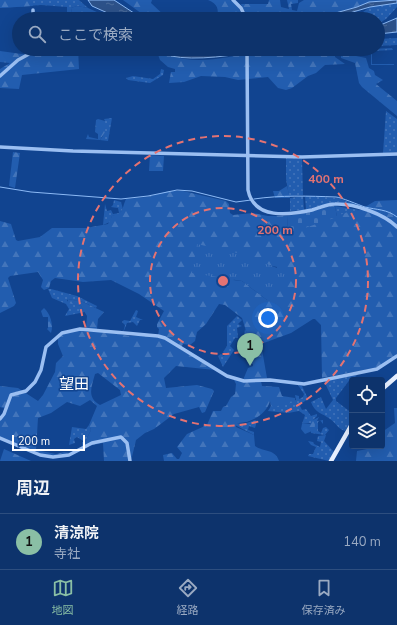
<!DOCTYPE html>
<html lang="ja">
<meta charset="utf-8">
<style>
body{margin:0;font-family:"Nunito Sans","Noto Sans JP",sans-serif;background:#163b72;color:#f1f3f6}
.controls{position:absolute;right:12px;bottom:12px;display:grid;overflow:hidden;border-radius:4px;box-shadow:0 4px 16px #0002}
.controls button{width:36px;height:36px;display:grid;place-items:center;padding:0;border:0;border-bottom:1px solid #2d4e7f;background:#0d336c;color:#f1f3f6;font:20px sans-serif}
.scale{position:absolute;left:12px;bottom:10px;width:73px;box-sizing:border-box;padding-left:4px;border:2px solid #fff;border-top:0;font-size:11px;line-height:14px;white-space:nowrap;color:#fff;-webkit-text-stroke:3px #114490;paint-order:stroke}
.you{position:absolute;left:268px;top:318px;width:14px;height:14px;margin:-10px;border:3px solid #fff;border-radius:50%;background:#1a73e8;box-shadow:0 0 0 6px #1a73e833}
.badge{display:grid;place-items:center;width:26px;height:26px;border-radius:50%;background:#8abfa5;color:#111;font-size:13px;font-weight:700}
.pin{position:absolute;translate:-50% -33px;filter:drop-shadow(0 1px 2px #0008)}
.pin::after{content:'';position:absolute;top:21px;width:14px;height:12px;background:inherit;clip-path:polygon(0 0,100% 0,50% 100%)}
.list{margin:0;padding:0;list-style:none}
h2{display:flex;justify-content:space-between;align-items:center;height:52px;margin:0;padding:0 16px;font-size:17px}
h2 small{font-size:13px;font-weight:400;color:#9aaac2}
.list li{display:grid;grid-template-columns:26px 1fr auto;gap:12px;align-items:center;box-sizing:border-box;height:56px;padding:0 16px;border-top:1px solid #2d4e7f}
.list b{display:block;font-size:15px;white-space:nowrap}
.list p{margin:0;font-size:13px;white-space:nowrap;color:#9aaac2}
.list em{font-size:13px;font-style:normal;color:#9aaac2}
.icon{flex:none;width:22px;height:22px;fill:none;stroke:currentColor;stroke-width:2;stroke-linecap:round;stroke-linejoin:round}
.map{position:relative;flex:none;width:397px;height:461px;overflow:hidden}
.search{position:absolute;background:#0d336c;box-shadow:0 4px 16px #0002;left:12px;right:12px;top:12px;height:44px;display:flex;align-items:center;gap:10px;box-sizing:border-box;padding:0 14px;border-radius:22px;color:#9aaac2;font-size:15px}
.sheet{height:108px;background:#0d336c}
nav{display:flex;justify-content:space-around;align-items:center;box-sizing:border-box;height:56px;border-top:1px solid #2d4e7f;background:#0d336c;font-size:11px;color:#9aaac2}
nav a{display:grid;justify-items:center;gap:2px}
nav .on{color:#8abfa5}
.map>svg:first-child{display:block}
.grass{fill:url(#grass-dots)}
.forest{fill:url(#forest-firs);fill-rule:evenodd}
.cemetery{fill:url(#cemetery-stones)}
.park{fill:url(#park-tufts)}
.water{fill:url(#water-ripples);stroke:#8cbaf6}
.lines{fill:none;stroke-linecap:round;stroke-linejoin:round}
.stream{stroke:#8cbaf6;stroke-width:1}
.minor{stroke:#9bbff2;stroke-width:3.5}
.major{stroke:#e6efff;stroke-width:4.5}
.ring{fill:none;stroke:#e47373;stroke-width:2;stroke-dasharray:7 5}
.labels{text-anchor:middle;dominant-baseline:central;stroke-width:3;stroke-linejoin:round;paint-order:stroke}
.neighbourhood-label{font-size:15px;fill:#fff;stroke:#114490}
.centre{fill:#e47373;stroke:#114490;stroke-width:2}
.ring-label{font-size:12px;text-anchor:middle;font-weight:bold;fill:#e47373;stroke:#114490;stroke-width:3;stroke-linejoin:round;paint-order:stroke}
</style>
<div class="map">
<svg width="397" height="461" viewBox="0 0 397 461">
<defs>
<pattern id="grass-dots" width="8" height="8" patternUnits="userSpaceOnUse"><rect width="8" height="8" fill="#225daf"/><path d="M2 2h.1M6 6h.1" fill="none" stroke="#4375bb" stroke-width="1.8" stroke-linecap="round"/></pattern>
<pattern id="forest-firs" width="22" height="20" patternUnits="userSpaceOnUse"><rect width="22" height="20" fill="#225daf"/><path d="M5 1l3.5 6h-7zM16 11l3.5 6h-7z" fill="#4375bb"/></pattern>
<pattern id="cemetery-stones" width="16" height="16" patternUnits="userSpaceOnUse"><rect width="16" height="16" fill="#225daf"/><path d="M2 7V4a2 2 0 0 1 4 0v3zM10 15v-3a2 2 0 0 1 4 0v3z" fill="#4375bb"/></pattern>
<pattern id="park-tufts" width="24" height="20" patternUnits="userSpaceOnUse"><rect width="24" height="20" fill="#225daf"/><path d="M3 7l-1-3M5 7V3M7 7l1-3M15 17l-1-3M17 17v-4M19 17l1-3" fill="none" stroke="#4375bb"/></pattern>
<pattern id="water-ripples" width="26" height="14" patternUnits="userSpaceOnUse"><rect width="26" height="14" fill="#2d528a"/><path d="M2 4q2-2 4 0t4 0M15 11q2-2 4 0t4 0" fill="none" stroke="#4c6c9c"/></pattern>
</defs>
<rect width="100%" height="100%" fill="#114490"/>
<g class="grass">
<polygon points="0,0 79,0 88,8 77,6 71,8 73,19 67,19 67,7 41,5 0,8"/>
<polygon points="397,3 397,7 386,19 378,24 378,19 333,19 363,12 370,7"/>
<polygon points="397,38 397,45 378,46 378,39"/>
<polygon points="392,48 393,50 372,51 372,64 394,64 394,65 371,65 371,49"/>
<polygon points="161,69 164,70 163,75 150,83 128,80 126,78 133,76 153,79 160,74"/>
<polygon points="386,111 397,119 397,152 383,153"/>
<polygon points="112,118 108,141 100,140 103,136 105,121 104,119"/>
<polygon points="286,158 302,159 303,195 289,196 286,179"/>
<polygon points="303,196 304,210 290,211 290,198"/>
<polygon points="305,196 338,198 364,207 338,202 306,210"/>
<polygon points="114,200 121,202 123,209 118,215 112,216 110,222 103,225 105,204 107,211 111,210 113,214 119,213 118,208 111,207 113,205"/>
<polygon points="335,206 360,210 337,217"/>
<polygon points="48,289 51,289 77,296 97,306 96,308 83,302 68,299 67,301 81,306 85,312 65,316 69,309 66,304 52,298"/>
<polygon points="136,310 138,311 136,317 143,320 140,320 137,326 133,322 127,323 123,333 125,325 122,322 124,320 130,321"/>
<polygon points="237,316 242,320 238,324 242,326 237,328 238,338 235,338 230,346 234,350 223,367 218,356 221,354 224,356 225,354 223,352 227,346 227,326"/>
<polygon points="245,329 248,335 243,341 247,343 250,337 253,342 249,349 244,351 237,349 242,336 244,336"/>
<path d="M358 374 355 377 356 380 351 378 336 398V401L352 413V421L345 431C338 429 336 423 330 419 322 413 315 413 311 402L321 397 326 409 333 400 324 381Z"/>
<polygon points="298,385 302,386 308,399 302,403 300,406 302,410 306,409 311,416 317,414 317,416 313,420 319,417 317,421 323,420 323,424 320,420 318,422 318,431 321,433 323,428 326,427 329,430 325,435 311,433 311,423 302,424 305,415 299,411 288,413 268,411 271,406 296,400 295,395 299,396 299,399 303,397 304,394"/>
<polygon points="255,420 257,421 255,428 249,426 248,430 254,432 254,435 235,425 236,423 244,424"/>
<polygon points="89,425 91,430 85,442 77,437 74,439 75,443 69,445 72,427 86,429"/>
<polygon points="326,435 324,441 334,452 329,461 308,456 309,454 313,454 316,447 311,445 308,441 313,442 314,444 320,447 321,442 317,441 318,436"/>
</g>
<g class="forest">
<polygon points="2,0 29,1 32,2 33,6 0,8 0,2"/>
<polygon points="123,0 152,0 151,3 168,19 149,19"/>
<path d="M208 0H230L239 7 242 19H217C219 9 218 4 208 0Z"/>
<polygon points="269,0 280,0 281,7 289,9 287,0 298,0 298,3 291,4 292,10 297,11 299,3 304,0 394,0 369,2 357,7 313,19 247,19 241,4 268,4"/>
<polygon points="77,6 88,8 112,19 73,19 71,8"/>
<polygon points="44,49 78,49 79,69 22,75 19,89 0,88 0,69 10,63 0,62 0,51 29,55 32,52 40,52"/>
<path d="M156 49H167L171 56C207 67 242 52 278 49 298 47 320 49 340 49L335 51V57L345 64 325 65 316 73 308 76 292 88 286 90 278 88 268 77 238 80 225 77 201 76 184 82 169 83 171 72H175V69L168 67 160 60Z"/>
<polygon points="341,53 366,58 369,68 374,71 375,75 383,80 376,84 397,101 397,116 362,87 359,83 355,63 341,58"/>
<polygon points="98,119 105,121 105,132 100,140 86,139 88,134 89,137 98,139 98,134 95,132 96,120"/>
<polygon points="13,152 20,153 15,188 9,186"/>
<polygon points="150,155 164,156 163,171 149,171"/>
<polygon points="287,186 290,198 275,198 273,191 279,191"/>
<path d="M169 191H183L226 201 229 204 230 213 233 215 253 213 268 216H287L288 231 290 232 348 212 360 210 375 201 397 200V355L379 367 322 378 321 325 315 319H313L291 333 261 344 267 378 243 380 248 368 253 366V364L247 362V356L252 341 247 334 242 318 225 305 219 304 206 324 197 332 195 341 190 345 183 344 180 349 215 370 176 366 164 378 166 388 197 385 212 389 214 391 205 412 202 413 199 407 174 414 154 429 145 433 136 440 131 461H104L103 443 82 447V442H85L91 430 89 425 97 406 90 400 80 406 67 402 51 413 38 418 36 450 56 454 64 452 72 453 47 456 0 437V420L6 409 0 407V386L18 388 38 401 43 395 55 372 56 363 63 356 58 344V337L62 333 86 328 87 316 81 306 68 303V299L83 302 104 312 98 319 97 329 99 331 131 336H158L159 329 157 327V324L164 311 139 294 111 280 83 282 55 278 51 281 49 288 44 290 41 287 43 280 38 272 10 276 8 278 16 303 14 306 0 313V221L11 224 16 240 18 241 40 237 52 228H86L108 224 112 216C125 212 121 210 126 199L147 197ZM264 264 277 267 267 300 242 281 233 280ZM98 373 120 390 121 395 100 405C86 397 92 386 95 374Z"/>
<path d="M44 308C50 313 54 325 51 333L47 329 48 328V317H43L41 311Z"/>
<path d="M234 380 261 381 262 386 279 387 282 396 295 398V402L273 407 271 406 270 401C267 412 256 420 245 422 242 423 239 422 236 424V427L254 435 255 446C263 452 276 449 279 461H164L163 455 172 453 177 459H179L182 453 177 447 187 434 207 425 213 411H221L223 407 226 406 231 397 235 394 236 384Z"/>
<polygon points="394,408 397,408 397,461 356,461 357,451 382,446 382,432 395,423"/>
<polygon points="313,420 316,422 312,431 305,434 301,429 302,424 310,424"/>
<polygon points="4,449 31,461 0,461"/>
</g>
<polygon class="cemetery" points="331,206 335,206 337,217 290,233 288,231 287,216 306,213"/>
<path class="park" d="M197 244 260 258C268 269 282 264 287 279L275 298 267 300 242 281 192 273Z"/>
<g class="water">
<polygon points="88,0 114,0 143,19 121,19 92,6"/>
<polygon points="397,0 397,3 370,7 329,19 314,19 357,7 369,2"/>
<polygon points="397,18 397,32 378,34 378,26"/>
<path d="M168 49H260C237 56 194 61 171 56Z"/>
</g>
<g class="lines">
<g class="stream">
<polyline points="0,187 31,192 121,199 148,196 177,190 192,191 236,202 251,200"/>
<path d="M254 199C281 195 309 196 336 197 340 197 359 205 365 207 377 210 387 209 397 217"/>
</g>
<g class="minor">
<polyline points="233,0 241,8 246,19"/>
<polyline points="33,19 33,10"/>
<path d="M247 49 248 190C254 220 289 215 312 210 319 208 327 204 335 204 354 203 384 214 397 227"/>
<polyline points="0,76 18,60 29,54 30,49"/>
<polyline points="0,147 73,151 302,157 397,154"/>
<polyline points="0,419 4,414 11,395 26,391 35,382 41,370 46,347 62,333 80,329 158,336 165,338 227,376 244,381 270,380 304,384 377,369 397,356"/>
<polyline points="0,438 40,455 53,457 69,455 92,443 121,437 127,443 130,461"/>
</g>
<g class="major">
<polyline points="382,389 397,376"/>
<polyline points="331,461 352,424"/>
</g>
</g>
<g class="ring">
<circle cx="223" cy="281" r="73"/>
<circle cx="223" cy="281" r="145"/>
</g>
<g class="labels">
<g class="neighbourhood-label">
<text x="74" y="384">望田</text>
</g>
</g>
<circle cx="223" cy="281" r="6" class="centre"/>
<g class="ring-label">
<text x="326" y="183">400 m</text>
<text x="275" y="234">200 m</text>
</g>
</svg>
<div class="controls">
<button><svg class="icon" aria-label="locate" viewBox="0 0 24 24"><circle cx="12" cy="12" r="6"/><path d="M12 2v4M12 18v4M2 12h4M18 12h4"/></svg></button>
<button><svg class="icon" aria-label="layers" viewBox="0 0 24 24"><path d="M12 4l9 5-9 5-9-5zM3 14l9 5 9-5"/></svg></button>
</div>
<div class="scale">200 m</div>
<div class="you"></div>
<div class="pin badge" style="left:250px;top:366px">1</div>
<div class="search"><svg class="icon" aria-label="search" viewBox="0 0 24 24"><circle cx="10" cy="10" r="6"/><path d="M15 15l6 6"/></svg>ここで検索</div>
</div>
<section class="sheet">
<h2>周辺<small></small></h2>
<ul class="list">
<li><span class="badge">1</span><div><b>清涼院</b><p>寺社</p></div><em>140 m</em></li>
</ul>
</section>
<nav>
<a class="on"><svg class="icon" aria-label="map" viewBox="0 0 24 24"><path d="M3 6l6-2 6 2 6-2v14l-6 2-6-2-6 2zM9 4v14M15 6v14"/></svg>地図</a>
<a><svg class="icon" aria-label="directions" viewBox="0 0 24 24"><path d="M12 3l9 9-9 9-9-9zM9 14v-3h6M13 9l2 2-2 2"/></svg>経路</a>
<a><svg class="icon" aria-label="saved" viewBox="0 0 24 24"><path d="M7 4h10v16l-5-4-5 4z"/></svg>保存済み</a>
</nav>
